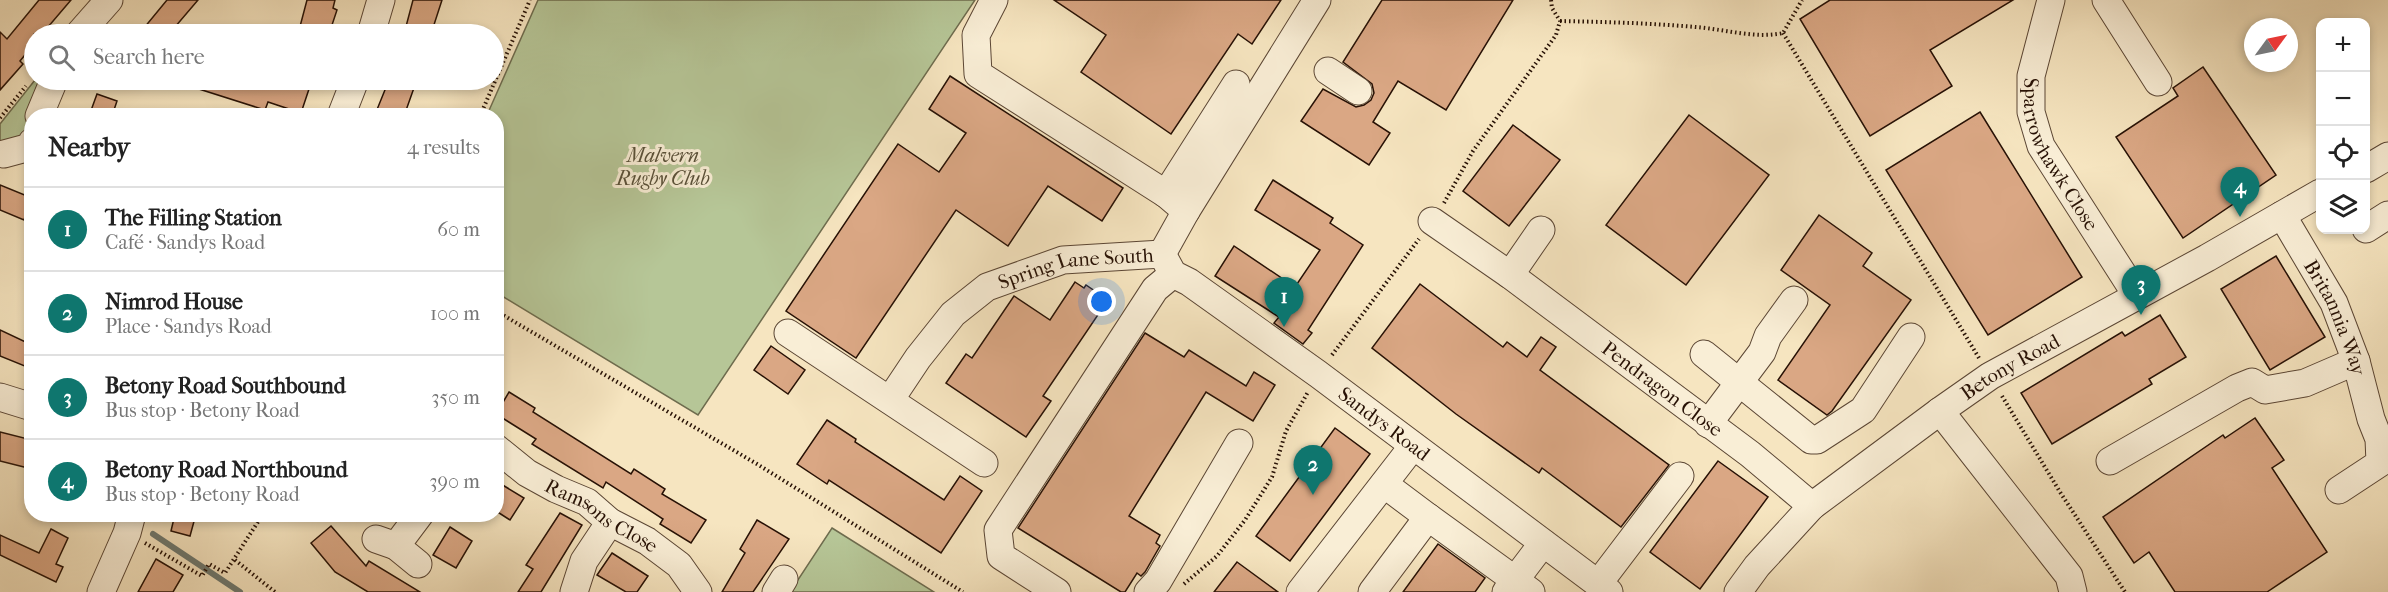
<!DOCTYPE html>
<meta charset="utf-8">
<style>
body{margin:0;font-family:"IM FELL French Canon",serif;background:#f2f2f2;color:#222}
.controls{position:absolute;right:18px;top:18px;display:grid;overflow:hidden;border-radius:12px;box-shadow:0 3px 9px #0003}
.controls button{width:54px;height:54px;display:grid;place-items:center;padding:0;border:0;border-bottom:2px solid #e0e0e0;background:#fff;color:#222;font:30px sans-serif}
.compass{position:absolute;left:2244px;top:18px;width:54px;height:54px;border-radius:50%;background:#fff;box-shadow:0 3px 9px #0003;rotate:57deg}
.you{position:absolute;left:1102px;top:302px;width:21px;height:21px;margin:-15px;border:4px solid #fff;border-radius:50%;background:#1a73e8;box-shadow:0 0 0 9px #1a73e833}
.badge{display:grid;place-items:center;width:39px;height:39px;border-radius:50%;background:#0f766e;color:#fff;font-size:20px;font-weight:700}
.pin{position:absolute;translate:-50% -50px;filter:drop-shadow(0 2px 3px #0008)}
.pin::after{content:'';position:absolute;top:32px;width:21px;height:18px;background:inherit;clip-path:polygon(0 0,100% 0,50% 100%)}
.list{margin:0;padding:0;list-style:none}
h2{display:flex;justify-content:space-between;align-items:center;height:78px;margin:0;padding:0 24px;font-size:26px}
h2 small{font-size:20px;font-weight:400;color:#767676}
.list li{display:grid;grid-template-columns:39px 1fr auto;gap:18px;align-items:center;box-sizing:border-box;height:84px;padding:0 24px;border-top:2px solid #e0e0e0}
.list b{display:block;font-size:22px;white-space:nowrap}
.list p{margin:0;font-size:20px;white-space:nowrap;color:#767676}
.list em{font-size:20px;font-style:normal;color:#767676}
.icon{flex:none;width:33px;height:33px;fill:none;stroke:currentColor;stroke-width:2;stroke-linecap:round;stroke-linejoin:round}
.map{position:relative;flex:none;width:2388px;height:592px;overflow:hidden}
.search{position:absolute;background:#fff;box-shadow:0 3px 9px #0003;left:24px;top:24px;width:480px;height:66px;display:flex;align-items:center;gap:15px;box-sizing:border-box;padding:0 21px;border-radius:33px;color:#767676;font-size:22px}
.panel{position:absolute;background:#fff;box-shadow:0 3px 9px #0003;left:24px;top:108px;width:480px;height:414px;border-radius:24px}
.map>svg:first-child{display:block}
.green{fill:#b6c697;stroke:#6e6c4e;stroke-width:1.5}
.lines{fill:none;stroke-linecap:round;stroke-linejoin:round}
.stream{stroke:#6e7970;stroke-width:6}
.building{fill:#daa784;stroke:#271105;stroke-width:1.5}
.minor-casing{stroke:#5b4634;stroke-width:29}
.path{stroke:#271105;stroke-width:4;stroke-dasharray:1.5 3;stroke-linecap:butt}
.minor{stroke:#f9eed6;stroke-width:27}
.labels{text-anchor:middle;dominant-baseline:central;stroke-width:6;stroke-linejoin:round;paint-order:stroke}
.street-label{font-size:20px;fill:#271105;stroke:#f9eed6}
.park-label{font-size:20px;font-style:italic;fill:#595038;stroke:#f9eed6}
</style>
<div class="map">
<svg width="2388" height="592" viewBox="0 0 2388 592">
<rect width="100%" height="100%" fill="#f6e5c0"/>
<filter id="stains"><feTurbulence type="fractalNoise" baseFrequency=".00333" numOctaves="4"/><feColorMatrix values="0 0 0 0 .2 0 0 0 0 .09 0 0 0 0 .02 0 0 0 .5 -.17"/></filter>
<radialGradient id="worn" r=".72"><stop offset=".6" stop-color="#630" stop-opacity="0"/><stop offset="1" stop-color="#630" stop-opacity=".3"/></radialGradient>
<g class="green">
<polygon points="538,0 975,0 698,415 497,293 496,116 487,115"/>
<polygon points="35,80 47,80 22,140 0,148 0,124"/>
<polygon points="832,528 934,592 790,592"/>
</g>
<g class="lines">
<polyline class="stream" points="153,534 240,592"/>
</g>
<g class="building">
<polygon points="39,0 71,0 42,34 34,34 34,44 20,61 23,64 0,90 0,32 7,39"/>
<polygon points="167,0 198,0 169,34 139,34"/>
<polygon points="307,0 335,0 333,8 337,10 329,34 298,34"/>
<polygon points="413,0 442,0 431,34 404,34"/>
<polygon points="1054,0 1281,0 1252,44 1238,34 1171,134 1081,72 1106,35"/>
<polygon points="1382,0 1513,0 1446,110 1398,81 1373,122 1390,133 1369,165 1301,121 1323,89 1356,107 1364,105 1371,100 1374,93 1372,84 1343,62"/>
<polygon points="1830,0 2013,0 1930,50 1952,86 1870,136 1800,19"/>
<polygon points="2203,67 2276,175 2183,238 2116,137 2178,96 2173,88"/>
<polygon points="950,76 1123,188 1102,221 1048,186 1008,246 956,210 856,358 786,311 898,144 939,172 966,133 929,109"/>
<polygon points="181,80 312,80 301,113 268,102 265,110 180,83"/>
<polygon points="389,80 399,80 415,85 404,116 385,116 376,112"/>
<polygon points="97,94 117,101 112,116 89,116"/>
<polygon points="1980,112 2082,277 1988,335 1886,170"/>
<polygon points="1689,115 1769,175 1686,285 1606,225"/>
<polygon points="1513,125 1560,160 1509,226 1463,191"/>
<polygon points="1273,180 1333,218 1330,223 1363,245 1308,330 1312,333 1303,344 1274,323 1279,317 1215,276 1234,246 1295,287 1320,250 1255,210"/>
<polygon points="0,185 32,198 32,216 26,214 24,220 0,210"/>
<polygon points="1819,215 1872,253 1863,266 1911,300 1832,411 1827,415 1778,380 1830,305 1781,270"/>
<polygon points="2276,256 2325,337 2270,370 2221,289"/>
<polygon points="1075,282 1084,288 1086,285 1108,300 1043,396 1051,401 1026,437 946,383 966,354 972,358 1014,296 1050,320"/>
<polygon points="1420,284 1503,347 1507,342 1527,357 1541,337 1556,347 1540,370 1669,465 1621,527 1542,468 1539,473 1456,414 1372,348"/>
<polygon points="2160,315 2186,357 2149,379 2152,384 2052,444 2021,393 2122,332 2125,336"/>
<polygon points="0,330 32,345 32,369 0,356"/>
<polygon points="1145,333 1184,357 1189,350 1246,386 1254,372 1275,385 1253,421 1206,392 1129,516 1160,535 1156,543 1160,546 1145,572 1141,576 1137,573 1125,592 1121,592 1018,528"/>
<polygon points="771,346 805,370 788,394 754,370"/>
<polygon points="509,392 535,408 533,412 631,474 634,469 665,489 662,494 706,520 691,543 660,524 663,519 606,482 603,488 532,444 536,439 496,414"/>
<polygon points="2255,418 2284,460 2272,468 2327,552 2267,592 2175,592 2149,552 2134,563 2103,517 2223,435 2225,438"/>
<polygon points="827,420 856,439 855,442 944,500 960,476 982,491 941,553 829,480 827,484 797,464"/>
<polygon points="1335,428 1370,454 1290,561 1256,536"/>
<polygon points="0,432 32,440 32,469 0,461"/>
<polygon points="1718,461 1768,497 1700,589 1650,552"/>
<polygon points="496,481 524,498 510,520 496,511"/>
<polygon points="560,513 582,525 541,592 518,592 533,569 526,565"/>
<polygon points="175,514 196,514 190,536 171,531"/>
<polygon points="757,520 789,539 753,592 722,592 745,553 740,549"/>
<polygon points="331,526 366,566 369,561 420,592 368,592 335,572 311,543"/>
<polygon points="450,527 472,541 456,568 433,555"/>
<polygon points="51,529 68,538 56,564 63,567 56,582 0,555 0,535 39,553"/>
<polygon points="1438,544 1485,578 1475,592 1403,592"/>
<polygon points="612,553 648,576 637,592 626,592 597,575"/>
<polygon points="156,559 183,575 173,592 138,592"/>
<polygon points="1237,562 1278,592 1214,592"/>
</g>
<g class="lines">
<defs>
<g id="minor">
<polyline points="994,0 976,35 978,74 1166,194 1186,211"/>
<path id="s1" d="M2051 0 2031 76V112L2041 146 2137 296"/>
<polyline points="2106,0 2158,82"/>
<polyline points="79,34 109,0"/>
<polyline points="371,34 381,0"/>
<polyline points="1328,71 1358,91"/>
<polyline points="39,116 54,80"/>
<polyline points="341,116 355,80"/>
<polyline points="4,154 30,147 32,142"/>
<polyline points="2366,169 2388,156"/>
<polyline points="1166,194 1236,84"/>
<path id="s2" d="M2282 215 2334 303 2356 361 2371 419 2379 439 2380 463 2339 490"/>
<path id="s3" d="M1432 221 1510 275 1750 454 1812 506"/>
<polyline points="2366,229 2388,215"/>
<path id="s4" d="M1162 254 1173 274 1189 282 1318 374 1609 592"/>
<polyline points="1162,254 1186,211 1317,0"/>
<polyline points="1510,275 1541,230"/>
<polyline points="788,333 984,463"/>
<polyline points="1704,354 1811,440 1817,440 1863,410 1911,337"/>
<polyline points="0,397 32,407"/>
<path id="s5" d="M890 400 918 358 953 314 987 287 1063 260 1162 254"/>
<polyline points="1940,411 2069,576 2073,592"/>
<polyline points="1708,424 1762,352 1768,336 1794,300"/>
<path id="s6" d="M496 448 527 473 556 489 587 502 610 522 647 541 679 565 698 592"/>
<polyline points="2110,461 2237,388 2252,382 2265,390 2305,383 2356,361"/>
<polyline points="1428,517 1515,580 1506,592"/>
<polyline points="376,539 396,546 420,514"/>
<polyline points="396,546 418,564"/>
<polyline points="1598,584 1680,476"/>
<polyline points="101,592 127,533 132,514"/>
<polyline points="574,592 584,561 610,522"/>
<polyline points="776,592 784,579"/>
<polyline points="1057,592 1001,556 998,530 1155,289 1173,274"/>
<polyline points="1148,592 1158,581 1239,443"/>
<polyline points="1300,592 1413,446"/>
<polyline points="1372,592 1428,517 1384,484"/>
<polyline points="1531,592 1515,580 1543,543"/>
<path id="s7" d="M1738 592 1757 566 1812 506 1940 411 1990 376 2207 258 2320 193"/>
</g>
</defs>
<use href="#minor" class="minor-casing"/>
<g class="path">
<path d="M1560 21C1605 22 1650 23 1695 27 1724 29 1755 39 1783 33L1802 0"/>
<polyline points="1783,33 1979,358"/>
<polyline points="480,116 530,0"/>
<polyline points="0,118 26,86"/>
<polyline points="1444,203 1473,151 1556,35 1560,21 1552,8 1551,0"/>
<polyline points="496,311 757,464 963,592"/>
<polyline points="1332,355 1419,239"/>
<polyline points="2002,396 2060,492 2125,592"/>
<polyline points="145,543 202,576 209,564 225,573 263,514"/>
<polyline points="235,560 275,592"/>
<polyline points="1184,584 1217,556 1245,520 1272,477 1286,431 1308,392"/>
</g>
<use href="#minor" class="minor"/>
</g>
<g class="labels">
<g class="street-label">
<text stroke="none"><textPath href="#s1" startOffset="164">Sparrowhawk Close</textPath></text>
<text stroke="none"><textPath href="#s5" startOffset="242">Spring Lane South</textPath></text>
<text stroke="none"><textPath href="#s2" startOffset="116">Britannia Way</textPath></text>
<text stroke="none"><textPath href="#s7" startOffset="356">Betony Road</textPath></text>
<text stroke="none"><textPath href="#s3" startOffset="285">Pendragon Close</textPath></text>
<text stroke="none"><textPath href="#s4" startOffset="282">Sandys Road</textPath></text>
<text stroke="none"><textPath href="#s6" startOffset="126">Ramsons Close</textPath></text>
</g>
<g class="park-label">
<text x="663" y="155">Malvern<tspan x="663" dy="23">Rugby Club</tspan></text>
</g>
</g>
<rect width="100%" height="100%" filter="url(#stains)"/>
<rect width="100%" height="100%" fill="url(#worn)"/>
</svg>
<div class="controls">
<button>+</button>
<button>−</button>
<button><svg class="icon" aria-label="locate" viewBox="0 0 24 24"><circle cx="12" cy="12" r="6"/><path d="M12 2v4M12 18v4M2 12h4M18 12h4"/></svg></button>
<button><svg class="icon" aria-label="layers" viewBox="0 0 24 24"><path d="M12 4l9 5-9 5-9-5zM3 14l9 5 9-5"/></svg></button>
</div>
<svg class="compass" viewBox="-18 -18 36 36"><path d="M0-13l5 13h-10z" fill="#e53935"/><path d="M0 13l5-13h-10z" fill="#767676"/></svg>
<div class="you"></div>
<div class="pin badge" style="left:1284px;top:327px">1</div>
<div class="pin badge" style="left:1313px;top:495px">2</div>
<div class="pin badge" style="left:2141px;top:315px">3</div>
<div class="pin badge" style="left:2240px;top:217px">4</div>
<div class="search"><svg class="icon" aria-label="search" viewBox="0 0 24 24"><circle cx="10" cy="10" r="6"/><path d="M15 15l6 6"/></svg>Search here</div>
<section class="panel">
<h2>Nearby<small>4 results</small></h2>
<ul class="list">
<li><span class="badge">1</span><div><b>The Filling Station</b><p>Café · Sandys Road</p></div><em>60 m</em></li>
<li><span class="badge">2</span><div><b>Nimrod House</b><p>Place · Sandys Road</p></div><em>100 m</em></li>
<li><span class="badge">3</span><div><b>Betony Road Southbound</b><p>Bus stop · Betony Road</p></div><em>350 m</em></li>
<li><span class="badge">4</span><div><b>Betony Road Northbound</b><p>Bus stop · Betony Road</p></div><em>390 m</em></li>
</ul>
</section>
</div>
